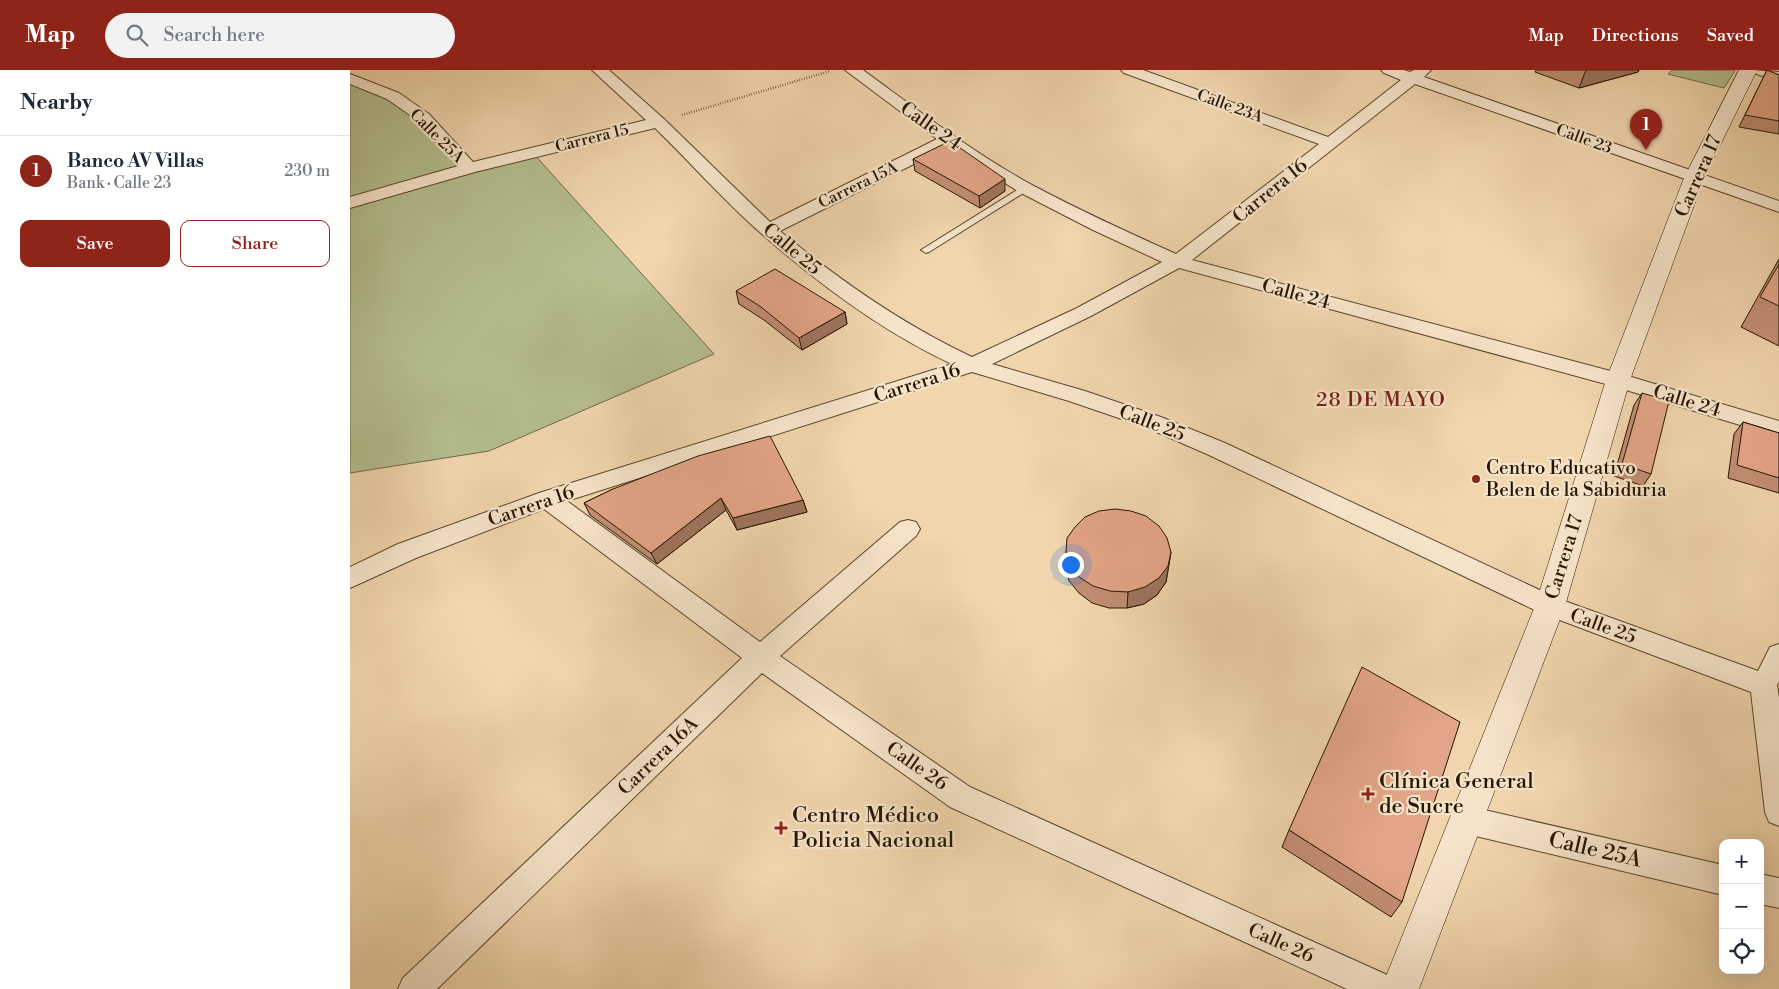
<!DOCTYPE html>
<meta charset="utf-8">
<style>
body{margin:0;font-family:"Libre Bodoni",serif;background:#f2f2f3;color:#1f2937}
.controls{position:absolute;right:15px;bottom:15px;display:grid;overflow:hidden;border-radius:10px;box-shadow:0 5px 20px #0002}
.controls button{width:45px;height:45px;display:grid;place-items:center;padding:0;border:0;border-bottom:1px solid #e0e1e3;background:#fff;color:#1f2937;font:25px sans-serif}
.you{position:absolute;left:720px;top:494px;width:18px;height:18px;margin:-12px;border:4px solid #fff;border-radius:50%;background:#1a73e8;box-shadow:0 0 0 8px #1a73e833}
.badge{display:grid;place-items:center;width:32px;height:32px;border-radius:50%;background:#8f2418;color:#fff;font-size:16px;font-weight:700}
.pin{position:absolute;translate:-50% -41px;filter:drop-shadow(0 1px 2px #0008)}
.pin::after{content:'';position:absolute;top:26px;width:18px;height:15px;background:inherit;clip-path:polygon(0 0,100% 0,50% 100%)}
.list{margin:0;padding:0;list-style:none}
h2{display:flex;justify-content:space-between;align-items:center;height:65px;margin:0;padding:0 20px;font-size:21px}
h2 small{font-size:16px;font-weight:400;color:#747a83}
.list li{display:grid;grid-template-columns:32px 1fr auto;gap:15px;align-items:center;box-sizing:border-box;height:70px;padding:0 20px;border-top:1px solid #e0e1e3}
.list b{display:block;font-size:19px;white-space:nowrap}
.list p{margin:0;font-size:16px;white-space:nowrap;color:#747a83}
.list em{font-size:16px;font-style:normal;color:#747a83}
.actions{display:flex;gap:10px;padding:15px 20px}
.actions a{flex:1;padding:11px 0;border:1px solid #8f2418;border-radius:10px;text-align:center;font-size:18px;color:#8f2418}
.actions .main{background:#8f2418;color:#fff}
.icon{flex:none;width:28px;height:28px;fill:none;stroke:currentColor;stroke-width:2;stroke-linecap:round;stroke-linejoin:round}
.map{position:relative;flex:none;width:1429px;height:919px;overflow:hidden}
header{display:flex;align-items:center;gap:30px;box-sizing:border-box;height:70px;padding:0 25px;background:#8f2418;color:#fff}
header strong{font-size:24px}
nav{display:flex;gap:28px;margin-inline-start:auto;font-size:18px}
.search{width:350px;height:45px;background:#f2f2f3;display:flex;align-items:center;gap:12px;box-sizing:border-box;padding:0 18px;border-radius:28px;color:#747a83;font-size:19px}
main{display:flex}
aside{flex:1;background:#fff}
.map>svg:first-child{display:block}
.green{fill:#b5be8e;stroke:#6e6a48}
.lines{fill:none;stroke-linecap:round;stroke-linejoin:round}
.service-casing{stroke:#59462c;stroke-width:2}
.minor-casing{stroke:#59462c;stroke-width:2}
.secondary-casing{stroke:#261601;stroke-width:1}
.path{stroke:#261601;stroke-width:2.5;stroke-dasharray:0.5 2;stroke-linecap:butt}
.service{fill:#f6e4ca;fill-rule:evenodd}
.minor{fill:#f6e4ca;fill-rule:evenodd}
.secondary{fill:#f6e4ca;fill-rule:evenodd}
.wall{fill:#c38e74;stroke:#261601}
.shaded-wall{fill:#9f745e;stroke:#261601}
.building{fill:#e3a587;stroke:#261601}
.poi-dot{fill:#8f2418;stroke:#f6e4ca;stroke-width:2}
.labels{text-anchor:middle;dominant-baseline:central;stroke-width:4.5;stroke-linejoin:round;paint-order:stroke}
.far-street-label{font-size:16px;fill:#261601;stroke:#f6e4ca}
.street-label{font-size:19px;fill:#261601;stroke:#f6e4ca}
.poi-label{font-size:19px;fill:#261601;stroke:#f6e4ca;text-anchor:start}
.neighbourhood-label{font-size:20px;letter-spacing:1px;fill:#7a1f14;stroke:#f6e4ca}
.near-poi-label{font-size:22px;fill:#261601;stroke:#f6e4ca;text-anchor:start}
.near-street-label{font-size:22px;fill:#261601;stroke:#f6e4ca}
</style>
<header>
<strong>Map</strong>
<div class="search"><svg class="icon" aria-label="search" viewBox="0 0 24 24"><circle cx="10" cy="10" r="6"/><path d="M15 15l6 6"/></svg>Search here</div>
<nav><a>Map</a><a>Directions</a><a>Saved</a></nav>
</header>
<main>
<aside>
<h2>Nearby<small></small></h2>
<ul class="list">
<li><span class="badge">1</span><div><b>Banco AV Villas</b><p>Bank · Calle 23</p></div><em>230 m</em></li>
</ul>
<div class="actions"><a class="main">Save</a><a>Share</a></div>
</aside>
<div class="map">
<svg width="1429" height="919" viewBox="0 0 1429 919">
<rect width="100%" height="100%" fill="#f1d5ad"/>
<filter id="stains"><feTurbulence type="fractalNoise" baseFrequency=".004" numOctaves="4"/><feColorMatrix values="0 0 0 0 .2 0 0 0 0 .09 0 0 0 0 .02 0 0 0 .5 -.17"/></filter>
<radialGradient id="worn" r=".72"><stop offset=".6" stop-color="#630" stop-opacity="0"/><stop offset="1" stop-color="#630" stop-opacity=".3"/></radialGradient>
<g class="green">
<polygon points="1322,0 1383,0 1385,1 1374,18 1318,4"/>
<polygon points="0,9 43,26 119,98 182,82 364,284 139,381 0,403"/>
</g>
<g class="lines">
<defs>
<polygon id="service" points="675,115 680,118 678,120 579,182 576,183 571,180"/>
<g id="minor">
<path d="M242 0H259L314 49 420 152 587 69 495 0H513C568 40 622 82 682 115 729 140 777 162 826 184L969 74 774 3 771 0H793L978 67 1051 10 1034 3 1031 0H1054L1060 2 1064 0H1081L1074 7 1429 131V142L1065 14 842 190 1268 303 1429 351V367L1263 316 829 198 741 246 642 294 735 321 811 347 875 373 1209 529 1408 601 1420 577 1429 574V612L1427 615 1429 628V756L1419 752 1415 742 1401 622 1191 543 859 385 795 357 719 331 622 302 217 431 410 572 550 452 558 450 566 452 570 459 566 466 430 586 620 717 1044 908 1049 919H997L600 737 412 603 87 919H48L53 908 392 588 194 439 66 488 0 518V497L48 474 189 423 602 294C533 262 470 215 413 165 375 132 341 93 305 58L125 102 0 138V127L108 96 67 50 37 29 0 14V4L49 23 79 44 123 92 296 50ZM598 77 669 122 743 160 812 192 727 238 622 287C552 254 489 210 430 161Z"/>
<polygon points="1401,0 1429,2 1429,12 1404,3"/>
<polygon points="1117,736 1373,795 1373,825 1117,764 1107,760 1102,750 1107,740"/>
<polygon points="1410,804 1429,808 1429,838 1410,834"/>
</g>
<polygon id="secondary" points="1389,0 1407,0 1354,108 1280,310 1215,536 1069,919 1031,919 1185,536 1256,310 1334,108"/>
</defs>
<use href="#service" class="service-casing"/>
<use href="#minor" class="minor-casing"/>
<use href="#secondary" class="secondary-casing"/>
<polyline class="path" points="332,45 480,1"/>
<use href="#service" class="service"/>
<use href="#minor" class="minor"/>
<use href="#secondary" class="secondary"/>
</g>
<g class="wall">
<polygon points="1186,0 1289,0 1288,2 1229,18 1185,2"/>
<polygon points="1417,0 1429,5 1429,64 1389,57"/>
<polygon points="563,89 655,121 630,138 565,101"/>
<polygon points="1429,189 1429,276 1391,257"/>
<polygon points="386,221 495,242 497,254 452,280 414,250 389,234"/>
<polygon points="1292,323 1301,404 1293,416 1264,406 1284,335"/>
<polygon points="1393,352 1429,363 1429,423 1378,408 1384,364"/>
<polygon points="263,419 453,430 457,442 387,460 376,440 307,494 240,445 234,433"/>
<polygon points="716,481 821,482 816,512 807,525 794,534 777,538 759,538 742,533 729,523 719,511 716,498"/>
<polygon points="939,760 1052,832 1041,847 932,777"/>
</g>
<g class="shaded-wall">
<polygon points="1236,0 1289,0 1288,2 1229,18"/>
<polygon points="655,109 655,121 630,138 629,126"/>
<polygon points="495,242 497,254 452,280 449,268"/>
<polygon points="371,428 376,440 307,494 301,483"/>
<polygon points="453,430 457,442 387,460 383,448"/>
<polygon points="821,482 816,512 807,525 794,534 777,538 778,522"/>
</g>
<g class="building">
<polygon points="1417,0 1429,5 1429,51 1395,45"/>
<polygon points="600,71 655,109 629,126 563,89"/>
<polygon points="1429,194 1429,236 1410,227"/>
<polygon points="425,199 495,242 449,268 411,237 386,221"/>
<polygon points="1292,323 1319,331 1301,404 1272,394"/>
<polygon points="1393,352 1429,363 1429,408 1387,395"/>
<polygon points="420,366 453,430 383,448 371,428 301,483 234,433 263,419 348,386"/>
<polygon points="765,439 781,441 796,446 809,456 817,468 821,482 818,496 809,508 795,517 778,522 760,521 743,516 729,507 719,494 716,481 717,468 725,457 735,447 749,441"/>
<polygon points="1012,597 1110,652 1052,832 939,760"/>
</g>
<g class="poi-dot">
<circle cx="1126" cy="409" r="5"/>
<path d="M1015.5 716.5h5v5h5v5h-5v5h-5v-5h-5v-5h5z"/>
<path d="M428.5 750.5h5v5h5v5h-5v5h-5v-5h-5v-5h5z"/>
</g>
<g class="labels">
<g class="far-street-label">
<text transform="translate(880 36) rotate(20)">Calle 23A</text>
<text transform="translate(87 66) rotate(45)">Calle 25A</text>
<text transform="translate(242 68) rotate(-14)">Carrera 15</text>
<text transform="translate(1234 69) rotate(20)">Calle 23</text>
<text transform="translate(508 115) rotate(-26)">Carrera 15A</text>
</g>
<g class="street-label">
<text transform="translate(581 56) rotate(35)">Calle 24</text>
<text transform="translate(1348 106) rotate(-66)">Carrera 17</text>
<text transform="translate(920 121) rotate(-39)">Carrera 16</text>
<text transform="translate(442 179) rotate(40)">Calle 25</text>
<text transform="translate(946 224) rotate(15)">Calle 24</text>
<text transform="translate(567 313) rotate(-18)">Carrera 16</text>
<text transform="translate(1337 331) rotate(17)">Calle 24</text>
<text transform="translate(802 353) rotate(21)">Calle 25</text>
<text transform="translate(181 436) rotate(-19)">Carrera 16</text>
<text transform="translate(1214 487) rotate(-73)">Carrera 17</text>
<text transform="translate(1253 556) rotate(20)">Calle 25</text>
<text transform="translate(308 686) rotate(-44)">Carrera 16A</text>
<text transform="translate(567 696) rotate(35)">Calle 26</text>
<text transform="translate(931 873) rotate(24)">Calle 26</text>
</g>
<g class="poi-label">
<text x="1136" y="398">Centro Educativo<tspan x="1136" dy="22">Belen de la Sabiduria</tspan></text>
</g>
<g class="neighbourhood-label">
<text x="1031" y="330">28 DE MAYO</text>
</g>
<g class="near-poi-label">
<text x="1029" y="711">Clínica General<tspan x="1029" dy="25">de Sucre</tspan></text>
<text x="442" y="745">Centro Médico<tspan x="442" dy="25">Policia Nacional</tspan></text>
</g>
<g class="near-street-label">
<text transform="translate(1245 780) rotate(13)">Calle 25A</text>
</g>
</g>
<rect width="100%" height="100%" filter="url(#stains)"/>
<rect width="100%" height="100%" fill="url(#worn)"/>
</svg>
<div class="controls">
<button>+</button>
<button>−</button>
<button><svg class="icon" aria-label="locate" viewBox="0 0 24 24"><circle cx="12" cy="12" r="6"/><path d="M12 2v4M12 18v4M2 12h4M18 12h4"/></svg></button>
</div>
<div class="you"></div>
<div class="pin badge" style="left:1296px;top:80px">1</div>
</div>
</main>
